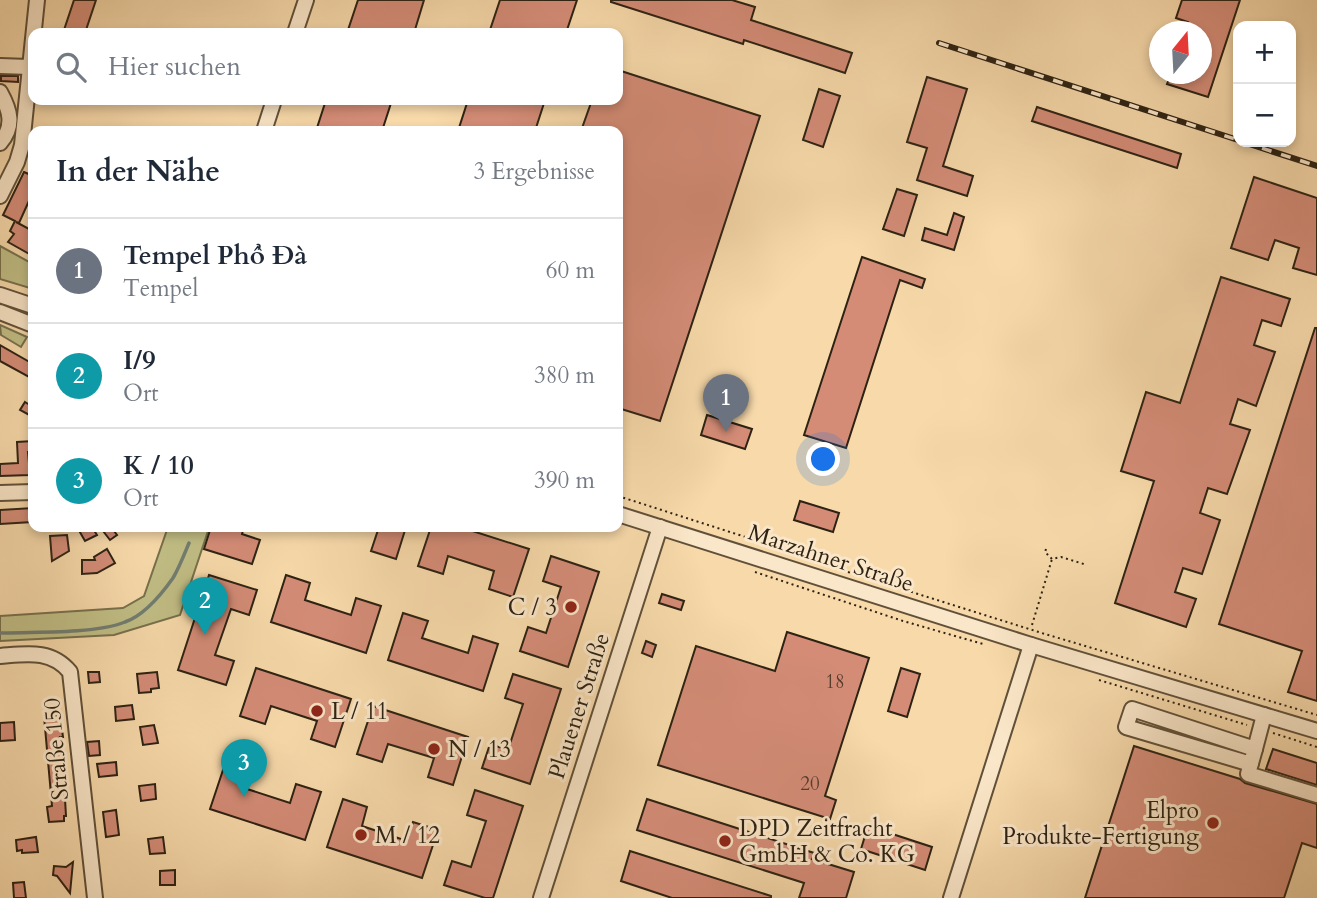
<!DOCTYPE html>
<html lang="de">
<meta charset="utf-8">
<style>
body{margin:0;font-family:Cardo,serif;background:#f2f2f3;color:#1f2937}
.controls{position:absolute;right:21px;top:21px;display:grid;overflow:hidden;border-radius:14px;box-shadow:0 4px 10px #0003}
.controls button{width:63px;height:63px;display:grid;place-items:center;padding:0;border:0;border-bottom:2px solid #e0e1e3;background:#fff;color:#1f2937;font:35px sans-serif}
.compass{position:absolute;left:1149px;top:21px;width:63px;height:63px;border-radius:50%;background:#fff;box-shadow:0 4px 10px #0003;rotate:18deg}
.you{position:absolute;left:824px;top:460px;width:24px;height:24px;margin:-18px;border:5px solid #fff;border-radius:50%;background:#1a73e8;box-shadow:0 0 0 10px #1a73e833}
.badge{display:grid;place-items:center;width:46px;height:46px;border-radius:50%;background:#111827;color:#fff;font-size:23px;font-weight:700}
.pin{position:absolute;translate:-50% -58px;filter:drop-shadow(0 2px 4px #0008)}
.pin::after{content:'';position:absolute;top:37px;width:24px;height:21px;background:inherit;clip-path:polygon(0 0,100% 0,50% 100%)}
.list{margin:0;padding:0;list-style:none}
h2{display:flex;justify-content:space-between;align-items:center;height:91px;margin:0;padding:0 28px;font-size:30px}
h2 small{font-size:23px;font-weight:400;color:#747a83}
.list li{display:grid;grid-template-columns:46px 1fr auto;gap:21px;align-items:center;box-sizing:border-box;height:105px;padding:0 28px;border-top:2px solid #e0e1e3}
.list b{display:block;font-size:26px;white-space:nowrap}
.list p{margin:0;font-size:23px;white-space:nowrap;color:#747a83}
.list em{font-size:23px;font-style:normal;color:#747a83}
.icon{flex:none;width:38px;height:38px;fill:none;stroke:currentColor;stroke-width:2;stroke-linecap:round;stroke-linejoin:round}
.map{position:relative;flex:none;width:1317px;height:898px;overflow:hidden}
.search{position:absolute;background:#fff;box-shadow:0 4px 10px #0003;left:28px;top:28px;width:595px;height:77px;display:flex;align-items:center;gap:18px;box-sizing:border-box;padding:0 24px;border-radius:14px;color:#747a83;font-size:26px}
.panel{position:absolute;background:#fff;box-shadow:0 4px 10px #0003;left:28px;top:126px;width:595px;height:406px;border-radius:14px}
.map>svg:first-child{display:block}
.green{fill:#c1be85;stroke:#77704c;stroke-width:2}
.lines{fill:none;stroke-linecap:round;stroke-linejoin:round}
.stream{stroke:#717d71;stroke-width:3.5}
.building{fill:#d48c77;stroke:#2d2213;stroke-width:2}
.minor-casing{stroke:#605039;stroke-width:18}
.path{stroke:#2d2213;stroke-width:2;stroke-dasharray:2 3.5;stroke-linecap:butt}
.minor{stroke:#fae6c8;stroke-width:14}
.rail-casing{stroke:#2d2213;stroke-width:6}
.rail{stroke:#fae6c8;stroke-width:3.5;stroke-dasharray:10;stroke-linecap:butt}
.poi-dot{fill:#8f2418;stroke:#fae6c8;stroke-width:2.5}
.labels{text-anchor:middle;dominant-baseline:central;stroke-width:6;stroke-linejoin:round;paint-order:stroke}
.number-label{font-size:19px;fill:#573c2c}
.street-label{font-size:23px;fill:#2d2213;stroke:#fae6c8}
.poi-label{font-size:23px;fill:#2d2213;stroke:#fae6c8;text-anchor:start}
</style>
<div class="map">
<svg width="1317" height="898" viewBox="0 0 1317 898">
<rect width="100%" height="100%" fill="#f7d9aa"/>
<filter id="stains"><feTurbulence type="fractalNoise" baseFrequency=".00286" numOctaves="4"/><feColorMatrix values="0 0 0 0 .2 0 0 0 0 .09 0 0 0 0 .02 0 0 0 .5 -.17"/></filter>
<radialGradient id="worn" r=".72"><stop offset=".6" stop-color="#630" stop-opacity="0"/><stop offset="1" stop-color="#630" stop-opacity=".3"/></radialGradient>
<g class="green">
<polygon points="0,246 33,264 33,289 0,279"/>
<polygon points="0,325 27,337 21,347 1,335"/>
<polygon points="168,527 194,527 208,531 180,615 114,635 0,641 0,616 123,608 144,596"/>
</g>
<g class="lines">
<path class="stream" d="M0 633C33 632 96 634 125 622 145 615 161 595 173 578 179 568 184 555 189 543"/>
</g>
<g class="building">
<polygon points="74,0 96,0 85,33 63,33"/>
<polygon points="358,0 424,0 414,33 347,33"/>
<polygon points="500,0 577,0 566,33 489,33"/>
<polygon points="611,0 732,0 755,7 751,20 852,53 845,73 744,40 743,44 611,2"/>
<polygon points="1182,0 1240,0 1208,97 1167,84 1171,74 1201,74 1201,32 1184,32 1188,22 1176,18"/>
<polygon points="618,70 760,116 660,421 618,408 618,131 581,131 592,100 618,100"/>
<polygon points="1,76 18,76 18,82 1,81"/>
<polygon points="927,77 967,89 943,166 973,176 967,196 917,180 927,148 907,142"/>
<polygon points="819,89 840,96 823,147 803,140"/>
<polygon points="326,100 392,100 382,131 316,131"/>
<polygon points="468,100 545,100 535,131 458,131"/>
<polygon points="1037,107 1181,154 1177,168 1032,121"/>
<polygon points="24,172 33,176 33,192 19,223 16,222 33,231 33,256 8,242 14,234 10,231 15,221 3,215"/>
<polygon points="1254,177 1317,198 1317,275 1293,268 1299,248 1275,240 1268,260 1231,248"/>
<polygon points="897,189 917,195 904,236 883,229"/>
<polygon points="954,213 964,217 954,250 922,240 925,228 947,235"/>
<polygon points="862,257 925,279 922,288 900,280 846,448 804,435"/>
<polygon points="1221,277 1290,299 1281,326 1262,320 1254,345 1275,352 1256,406 1238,399 1230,424 1250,430 1227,494 1208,488 1200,513 1220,520 1202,574 1183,568 1175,592 1196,599 1186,627 1115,603 1154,481 1121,471 1146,392 1180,403"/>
<polygon points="1315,328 1317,328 1317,701 1288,692 1302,651 1219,624"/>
<polygon points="0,345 33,364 33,370 29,377 0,361"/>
<polygon points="25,402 33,407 33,417 20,410"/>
<polygon points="707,415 752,429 745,449 701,435"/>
<polygon points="33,441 33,452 28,452 30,475 0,476 0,464 18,463 17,442"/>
<polygon points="800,501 839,513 833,532 794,520"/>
<polygon points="33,508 32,522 0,524 0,510"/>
<polygon points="77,527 92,527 97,535 85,541"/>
<polygon points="100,527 111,527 117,535 110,540"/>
<polygon points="211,527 244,527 242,534 260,540 252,564 204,549"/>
<polygon points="379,527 406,527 396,559 371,551"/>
<polygon points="431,527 460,527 529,549 513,597 489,589 494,571 448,556 443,574 418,566"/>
<polygon points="67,535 69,551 52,561 50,536"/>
<polygon points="107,549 115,563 97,573 82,574 82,560 95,560 94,557"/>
<polygon points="551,556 599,572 568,667 520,651 528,627 546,633 561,587 543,581"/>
<polygon points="209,575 257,590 249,615 231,609 215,655 234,661 226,685 178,670"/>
<polygon points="286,575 310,583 305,600 351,615 356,598 381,606 366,653 271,622"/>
<polygon points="662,594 684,601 681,610 659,603"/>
<polygon points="403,613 428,621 422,638 468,653 473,636 498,644 483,691 388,660"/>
<polygon points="787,632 869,658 825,796 836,800 830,819 658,765 696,646 775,671"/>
<polygon points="646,641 656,645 652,657 642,653"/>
<polygon points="256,668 351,699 335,747 311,739 317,721 271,706 265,724 240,716"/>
<polygon points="901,668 920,674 907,717 888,711"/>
<polygon points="88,672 99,672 100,682 89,683"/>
<polygon points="157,672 159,688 151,689 151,692 139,693 137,674"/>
<polygon points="513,674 561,689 530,784 482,768 490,744 508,750 523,704 505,698"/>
<polygon points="132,705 134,719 116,721 115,707"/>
<polygon points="373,706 468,737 453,785 428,777 434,758 388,744 382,762 357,754"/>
<polygon points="60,715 63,737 60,737 67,799 65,799 66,816 64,816 64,821 49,822 47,807 52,806 44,716"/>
<polygon points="14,722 15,740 0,741 0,723"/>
<polygon points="154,725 158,743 143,745 140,727"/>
<polygon points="99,741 100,755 89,756 87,742"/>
<polygon points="1134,746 1240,779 1245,783 1317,804 1317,848 1302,843 1284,898 1085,898"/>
<polygon points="1273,749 1317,763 1317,785 1266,769"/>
<polygon points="226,761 250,769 244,788 290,803 296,784 321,792 305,840 210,809"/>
<polygon points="116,762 117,775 99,777 97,764"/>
<polygon points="155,784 156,799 141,801 139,786"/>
<polygon points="475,790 523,806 493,898 485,898 444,885 452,861 471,867 486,821 467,815"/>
<polygon points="343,799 367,807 362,826 407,841 413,822 438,830 422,878 327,847"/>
<polygon points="647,799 814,853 812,859 854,872 846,898 799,898 804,883 637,830"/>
<polygon points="116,810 119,835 106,837 103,812"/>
<polygon points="868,826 932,847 925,870 861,849"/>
<polygon points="36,837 38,852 22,853 22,850 17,851 16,840"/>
<polygon points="163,837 165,853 150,854 148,839"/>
<polygon points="630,851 771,896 771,898 672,898 621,881"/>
<polygon points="73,862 70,893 57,876 53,875 54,866 66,867"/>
<polygon points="175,870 175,885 160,885 160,871"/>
<polygon points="24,882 26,898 14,898 13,883"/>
</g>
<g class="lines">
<defs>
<g id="minor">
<polyline points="295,33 306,0"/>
<polyline points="0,66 29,67"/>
<path d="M0 92C10 110 15 126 0 143"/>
<polyline points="264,131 274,100"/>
<polyline points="0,196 17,162 22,145 37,0"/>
<polyline points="0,295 33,306"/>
<polyline points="0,312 33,325"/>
<polyline points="0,493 33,492"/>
<polyline points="618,514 1031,645 1317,731"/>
<path d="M0 656C26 654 51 649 70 672L95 898"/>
<polyline points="1255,749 1264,715"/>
<polyline points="1251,764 1126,727 1132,709 1255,749 1248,774 1317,795"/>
<polyline points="541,898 660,527"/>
<polyline points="951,898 1031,645"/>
</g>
</defs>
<use href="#minor" class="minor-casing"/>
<g class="path">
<polyline points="618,496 814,559 829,567"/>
<polyline points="1046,549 1045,552 1052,559 1061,557 1087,565"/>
<polyline points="755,572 903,621 983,644"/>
<polyline points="848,572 1045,634 1317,715"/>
<polyline points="1032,625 1052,559"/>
<polyline points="1099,680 1247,725"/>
<polyline points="1273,733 1317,747"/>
</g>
<use href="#minor" class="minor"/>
<defs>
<g id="rail">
<polyline points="939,43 1238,140"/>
<polyline points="1243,142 1317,166"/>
</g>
</defs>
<use href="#rail" class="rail-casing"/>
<use href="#rail" class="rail"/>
</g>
<g class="poi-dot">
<circle cx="571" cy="607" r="7"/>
<circle cx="317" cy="711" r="7"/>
<circle cx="434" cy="749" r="7"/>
<circle cx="1213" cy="823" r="7"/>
<circle cx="361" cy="835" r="7"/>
<circle cx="725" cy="841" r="7"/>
</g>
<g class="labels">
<g class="number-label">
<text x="835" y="682">18</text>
<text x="810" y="784">20</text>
</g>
<g class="street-label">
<text transform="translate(831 558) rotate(18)">Marzahner Straße</text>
<text transform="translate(579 706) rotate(-72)">Plauener Straße</text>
<text transform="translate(56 749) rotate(-95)">Straße 150</text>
</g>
<g class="poi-label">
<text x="557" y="607" text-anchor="end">C / 3</text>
<text x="331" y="711">L / 11</text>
<text x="448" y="749">N / 13</text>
<text x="1199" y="810" text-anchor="end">Elpro<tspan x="1199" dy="26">Produkte-Fertigung</tspan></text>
<text x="739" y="828">DPD Zeitfracht<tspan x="739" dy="26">GmbH &amp; Co. KG</tspan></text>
<text x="375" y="835">M / 12</text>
</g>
</g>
<rect width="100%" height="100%" filter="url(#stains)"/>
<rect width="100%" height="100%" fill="url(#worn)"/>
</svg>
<div class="controls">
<button>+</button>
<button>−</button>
</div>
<svg class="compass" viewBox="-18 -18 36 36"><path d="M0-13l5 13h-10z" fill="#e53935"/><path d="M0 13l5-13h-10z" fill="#747a83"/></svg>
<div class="you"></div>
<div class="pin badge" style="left:726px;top:432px;background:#6b7280">1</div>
<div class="pin badge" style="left:205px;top:635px;background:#0f9aa8">2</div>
<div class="pin badge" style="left:244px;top:797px;background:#0f9aa8">3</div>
<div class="search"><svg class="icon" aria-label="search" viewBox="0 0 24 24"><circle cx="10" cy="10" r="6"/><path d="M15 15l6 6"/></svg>Hier suchen</div>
<section class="panel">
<h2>In der Nähe<small>3 Ergebnisse</small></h2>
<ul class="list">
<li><span class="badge" style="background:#6b7280">1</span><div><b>Tempel Phổ Đà</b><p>Tempel</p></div><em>60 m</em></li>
<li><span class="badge" style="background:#0f9aa8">2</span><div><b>I/9</b><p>Ort</p></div><em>380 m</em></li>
<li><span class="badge" style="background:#0f9aa8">3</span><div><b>K / 10</b><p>Ort</p></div><em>390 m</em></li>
</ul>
</section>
</div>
